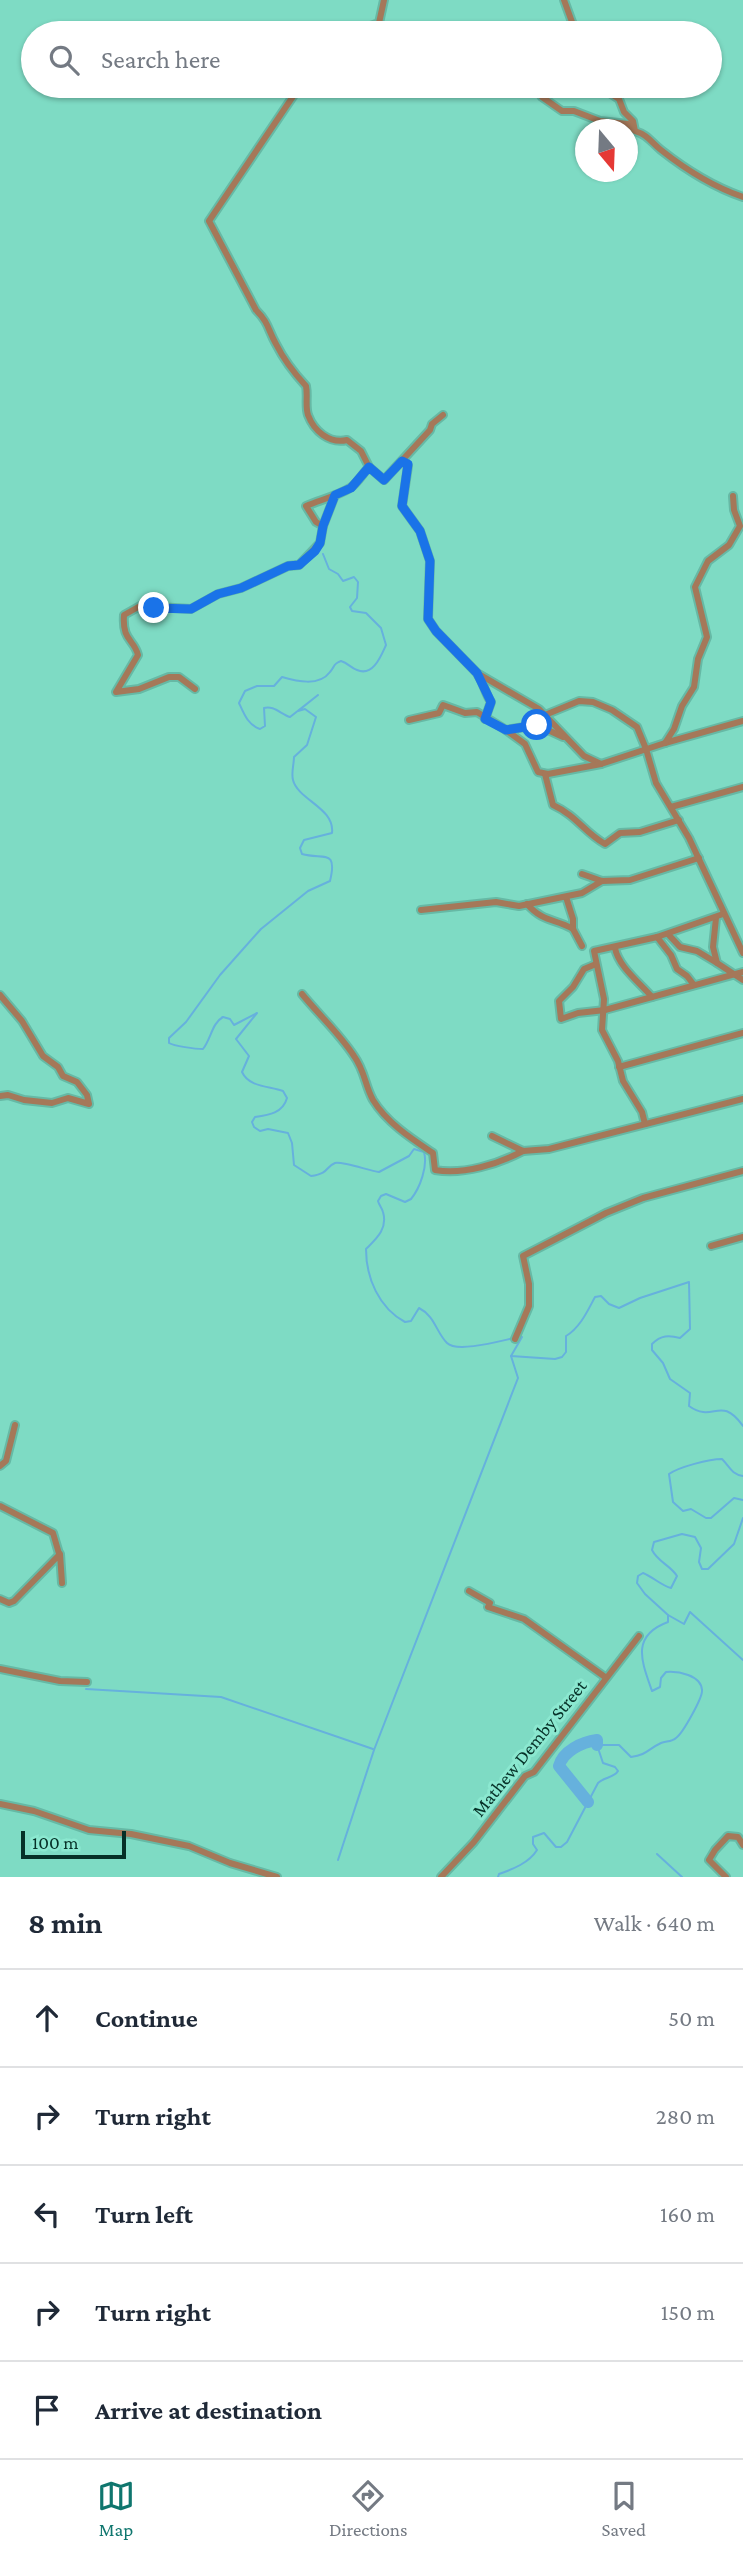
<!DOCTYPE html>
<meta charset="utf-8">
<style>
body{margin:0;font-family:"Crimson Pro",serif;background:#f2f2f3;color:#1f2937}
.compass{position:absolute;left:575px;top:119px;width:63px;height:63px;border-radius:50%;background:#fff;box-shadow:0 2px 5px #0004;rotate:161deg}
.scale{position:absolute;left:21px;bottom:18px;width:105px;box-sizing:border-box;padding-left:7px;border:4px solid #063027;border-top:0;font-size:19px;line-height:24px;white-space:nowrap;color:#063027;-webkit-text-stroke:5px #8be8d0;paint-order:stroke}
.stop{position:absolute;width:21px;height:21px;margin:-16px;border:5px solid #1a73e8;border-radius:50%;background:#fff}
.stop.end{background:#1a73e8;border-color:#fff;box-shadow:0 2px 7px #0008}
.list{margin:0;padding:0;list-style:none}
h2{display:flex;justify-content:space-between;align-items:center;height:91px;margin:0;padding:0 28px;font-size:30px}
h2 small{font-size:23px;font-weight:400;color:#747a83}
.list li{display:grid;grid-template-columns:46px 1fr auto;gap:21px;align-items:center;box-sizing:border-box;height:98px;padding:0 28px;border-top:2px solid #e0e1e3}
.list b{display:block;font-size:26px;white-space:nowrap}
.list em{font-size:23px;font-style:normal;color:#747a83}
.icon{flex:none;width:38px;height:38px;fill:none;stroke:currentColor;stroke-width:2;stroke-linecap:round;stroke-linejoin:round}
.map{position:relative;flex:none;width:743px;height:1877px;overflow:hidden}
.search{position:absolute;background:#fff;box-shadow:0 2px 5px #0004;left:21px;right:21px;top:21px;height:77px;display:flex;align-items:center;gap:18px;box-sizing:border-box;padding:0 24px;border-radius:38px;color:#747a83;font-size:26px}
.sheet{height:581px;background:#fff}
nav{display:flex;justify-content:space-around;align-items:center;box-sizing:border-box;height:98px;border-top:2px solid #e0e1e3;background:#fff;font-size:19px;color:#747a83}
nav a{display:grid;justify-items:center;gap:4px}
nav .on{color:#0f766e}
.map>svg:first-child{display:block}
.lines{fill:none;stroke-linecap:round;stroke-linejoin:round}
.stream{stroke:#66b1dd;stroke-width:2}
.river{stroke:#66b1dd;stroke-width:12}
.minor-casing{stroke:#66b9a5;stroke-width:10}
.minor{stroke:#a57859;stroke-width:6}
.route{stroke:#1a73e8;stroke-width:9}
.labels{text-anchor:middle;dominant-baseline:central;stroke-width:6;stroke-linejoin:round;paint-order:stroke}
.street-label{font-size:19px;fill:#063027;stroke:#8be8d0}
</style>
<div class="map">
<svg width="743" height="1877" viewBox="0 0 743 1877">
<rect width="100%" height="100%" fill="#7edbc4"/>
<g class="lines">
<g class="stream">
<path d="M323 554 329 569 338 574 343 581 354 577 358 582 357 598 350 607 352 611 366 613 381 628 386 645C381 656 373 677 357 670 351 668 348 663 341 661 333 664 335 666 330 672 319 687 296 681 282 677L274 686H257L245 691 239 703C244 714 248 725 260 729L265 726 264 708C273 705 281 714 290 717L318 695 298 711 305 709 316 717 307 745 294 757C294 764 291 773 293 780 298 800 335 808 332 833L304 840 300 848 302 854C323 860 338 848 330 881L308 891 261 929 220 975 186 1022 169 1038V1043C174 1046 195 1049 203 1049 211 1039 212 1023 223 1017L230 1019 234 1025 257 1013 236 1039 249 1056 242 1072C249 1087 268 1086 283 1091L287 1098C283 1113 269 1115 255 1117L252 1122 254 1127 260 1131 268 1129 288 1133 292 1143 294 1165 311 1176C330 1173 325 1167 335 1163 342 1161 370 1171 379 1172L409 1156 414 1149 424 1152C428 1166 420 1188 411 1199L405 1202 386 1194 381 1196 378 1201C379 1205 382 1208 383 1212 388 1229 376 1239 366 1249 366 1278 379 1308 405 1322L411 1321 419 1308C435 1316 436 1332 447 1343 457 1353 500 1341 514 1338"/>
<path d="M520 1337H522L511 1356 555 1359 562 1357 566 1352V1336C580 1328 588 1310 595 1297L601 1296 609 1304 619 1308 640 1298 689 1282 690 1329 680 1338C669 1335 661 1335 652 1344V1350L663 1363 670 1379 690 1393 689 1406C714 1424 720 1394 743 1426"/>
<path d="M743 1476C731 1474 730 1467 722 1459 709 1459 679 1467 669 1474L673 1502 683 1511 691 1509 706 1518H711L734 1498 743 1500"/>
<polyline points="668,1615 684,1624 690,1612 743,1660"/>
<polyline points="86,1689 221,1697 373,1749"/>
<polyline points="657,1854 682,1877"/>
<polyline points="338,1860 374,1750 518,1378 511,1356"/>
<path d="M498 1877 499 1874C513 1869 529 1863 537 1850L533 1844V1837L544 1833 556 1847H561L567 1842 598 1783C604 1777 614 1778 618 1771L615 1767 603 1763 597 1745H619L631 1757C647 1755 648 1749 661 1743 666 1741 672 1742 676 1738 683 1733 703 1697 702 1690 701 1675 678 1671 666 1672L661 1678 660 1687 652 1691C642 1662 630 1636 668 1622V1615L645 1594 637 1583 638 1576 643 1573C653 1577 662 1586 671 1588L677 1576C670 1565 658 1562 652 1550L654 1542 682 1534 695 1537 701 1548 699 1562 702 1569H708L734 1544 743 1518"/>
</g>
<path class="river" d="M588 1802 559 1766C563 1751 582 1742 597 1740V1745"/>
<defs>
<g id="minor">
<polyline points="564,0 576,33"/>
<polyline points="343,33 347,29 359,30 379,23 384,0"/>
<path d="M300 86 209 221 256 310C269 323 268 330 276 344 284 360 294 373 306 386 308 395 305 406 308 415 314 431 329 444 347 440L361 451 369 467C363 473 357 484 350 488 337 496 320 500 306 506L316 522 323 526 335 495"/>
<polyline points="529,86 537,89 542,97 562,111 574,111 600,121 628,124 634,130"/>
<path d="M599 86 619 99 624 112 633 121 635 131C648 135 651 142 661 150 685 169 714 187 743 197"/>
<polyline points="402,461 408,466 402,506 420,531 430,561 428,619 436,631 477,673 539,709 584,756 601,764"/>
<polyline points="369,467 384,480 430,430 432,424 443,415"/>
<path d="M478 675C484 684 485 693 491 702L485 719"/>
<path d="M195 689 179 677H169L139 689 116 692 138 655C134 639 122 641 124 615L140 606 191 609 218 594 241 588 288 566 299 565 320 543 323 526"/>
<polyline points="545,715 579,701 593,702 612,710 637,727 646,749 656,783 689,838 743,953"/>
<polyline points="409,720 439,713 443,705 465,713 477,712 506,730 537,725 563,737"/>
<polyline points="506,730 525,744 538,772 548,774 601,764 665,743 743,721"/>
<polyline points="665,743 674,729 682,706 694,687 698,659 707,637 695,587 708,561 729,545 740,526 734,510 733,496"/>
<path d="M545 774 553 805C577 816 584 832 605 844L620 833 640 832 679 820"/>
<polyline points="671,807 743,787"/>
<polyline points="582,874 602,881 630,880 699,858"/>
<polyline points="566,897 573,919 573,929 582,946"/>
<path d="M527 904C544 923 554 918 573 929"/>
<polyline points="421,910 496,902 519,906 582,893 602,881"/>
<polyline points="716,918 713,947 717,963 743,980"/>
<polyline points="668,934 680,947 697,951 717,963"/>
<polyline points="657,937 671,955 677,969 687,976 694,985"/>
<path d="M615 948C618 966 640 983 652 997"/>
<polyline points="596,964 584,969 573,987 559,1001 561,1019 578,1013 605,1010 743,972"/>
<path d="M302 994C319 1015 339 1033 354 1056 365 1071 365 1086 373 1100 387 1123 412 1139 433 1153L435 1170C464 1175 498 1164 523 1151"/>
<polyline points="0,995 22,1021 43,1056 58,1067 63,1076 77,1082 87,1095 89,1104 68,1098 52,1103 24,1100 8,1095 0,1096"/>
<polyline points="619,1067 743,1033"/>
<polyline points="645,1124 642,1112 623,1081 618,1061 602,1030 604,999 594,951 657,937 723,914"/>
<polyline points="492,1136 523,1151 549,1149 743,1099"/>
<polyline points="711,1246 743,1237"/>
<polyline points="515,1339 529,1306 529,1284 523,1256 606,1213 643,1198 743,1171"/>
<polyline points="0,1466 6,1461 15,1425"/>
<polyline points="0,1506 53,1533 60,1557"/>
<polyline points="469,1591 490,1603 488,1607 524,1619 605,1677"/>
<polyline points="0,1599 9,1603 14,1601 60,1554 62,1583"/>
<polyline points="0,1669 60,1681 87,1682"/>
<polyline points="0,1804 34,1811 89,1830 131,1834 189,1846 230,1863 277,1877"/>
<polyline points="441,1877 474,1842 525,1776 534,1772 639,1636"/>
<polyline points="726,1877 709,1860 715,1850 728,1836 738,1837 743,1845"/>
</g>
</defs>
<use href="#minor" class="minor-casing"/>
<use href="#minor" class="minor"/>
</g>
<g class="lines">
<polyline class="route" points="154,608 191,609 218,594 241,588 288,566 299,565 315,551 320,543 323,526 335,495 351,488 369,467 384,480 402,461 408,464 402,506 420,531 430,561 428,619 436,631 477,673 491,702 485,719 506,730 537,725"/>
</g>
<g class="labels">
<g class="street-label">
<text transform="translate(529 1748) rotate(-51)">Mathew Demby Street</text>
</g>
</g>
</svg>
<svg class="compass" viewBox="-18 -18 36 36"><path d="M0-13l5 13h-10z" fill="#e53935"/><path d="M0 13l5-13h-10z" fill="#747a83"/></svg>
<div class="scale">100 m</div>
<div class="stop" style="left:537px;top:725px"></div>
<div class="stop end" style="left:154px;top:608px"></div>
<div class="search"><svg class="icon" aria-label="search" viewBox="0 0 24 24"><circle cx="10" cy="10" r="6"/><path d="M15 15l6 6"/></svg>Search here</div>
</div>
<section class="sheet">
<h2>8 min<small>Walk · 640 m</small></h2>
<ul class="list">
<li><svg class="icon" aria-label="ahead" viewBox="0 0 24 24"><path d="M12 20V5M6 11l6-6 6 6"/></svg><div><b>Continue</b></div><em>50 m</em></li>
<li><svg class="icon" aria-label="right" viewBox="0 0 24 24"><path d="M7 20v-9h11M14 6l5 5-5 5"/></svg><div><b>Turn right</b></div><em>280 m</em></li>
<li><svg class="icon" aria-label="left" viewBox="0 0 24 24"><path d="M17 20v-9H6M10 6l-5 5 5 5"/></svg><div><b>Turn left</b></div><em>160 m</em></li>
<li><svg class="icon" aria-label="right" viewBox="0 0 24 24"><path d="M7 20v-9h11M14 6l5 5-5 5"/></svg><div><b>Turn right</b></div><em>150 m</em></li>
<li><svg class="icon" aria-label="arrive" viewBox="0 0 24 24"><path d="M6 21V4h12l-3 4 3 4H6"/></svg><div><b>Arrive at destination</b></div></li>
</ul>
</section>
<nav>
<a class="on"><svg class="icon" aria-label="map" viewBox="0 0 24 24"><path d="M3 6l6-2 6 2 6-2v14l-6 2-6-2-6 2zM9 4v14M15 6v14"/></svg>Map</a>
<a><svg class="icon" aria-label="directions" viewBox="0 0 24 24"><path d="M12 3l9 9-9 9-9-9zM9 14v-3h6M13 9l2 2-2 2"/></svg>Directions</a>
<a><svg class="icon" aria-label="saved" viewBox="0 0 24 24"><path d="M7 4h10v16l-5-4-5 4z"/></svg>Saved</a>
</nav>
